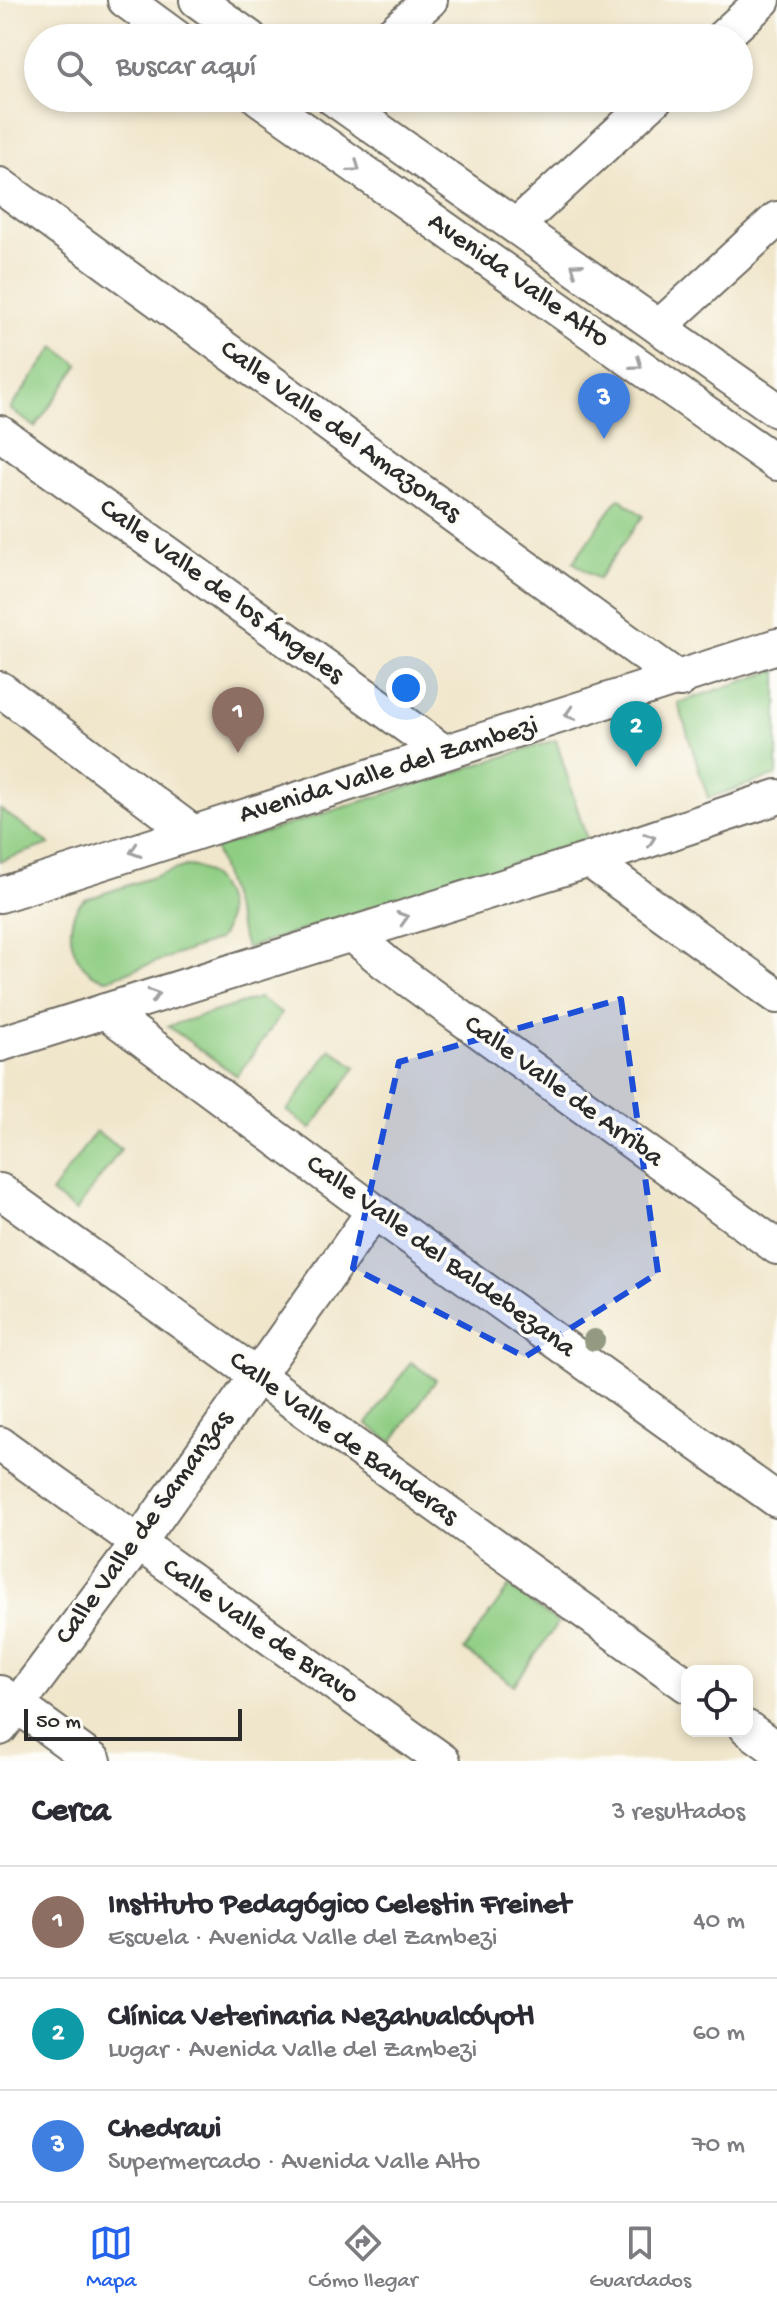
<!DOCTYPE html>
<html lang="es">
<meta charset="utf-8">
<style>
body{margin:0;font-family:"Gochi Hand",sans-serif;background:#f2f2f3;color:#2b2b33}
.controls{position:absolute;right:24px;bottom:24px;display:grid;overflow:hidden;border-radius:16px;box-shadow:0 4px 12px #0003}
.controls button{width:72px;height:72px;display:grid;place-items:center;padding:0;border:0;border-bottom:2px solid #e1e1e2;background:#fff;color:#2b2b33;font:40px sans-serif}
.scale{position:absolute;left:24px;bottom:20px;width:218px;box-sizing:border-box;padding-left:8px;border:4px solid #2b2b2b;border-top:0;font-size:22px;line-height:28px;white-space:nowrap;color:#2b2b2b;-webkit-text-stroke:6px #fdfcf7;paint-order:stroke}
.you{position:absolute;left:406px;top:688px;width:28px;height:28px;margin:-20px;border:6px solid #fff;border-radius:50%;background:#1a73e8;box-shadow:0 0 0 12px #1a73e833}
.badge{display:grid;place-items:center;width:52px;height:52px;border-radius:50%;background:#2563eb;color:#fff;font-size:26px;font-weight:700}
.pin{position:absolute;translate:-50% -66px;filter:drop-shadow(0 2px 4px #0008)}
.pin::after{content:'';position:absolute;top:42px;width:28px;height:24px;background:inherit;clip-path:polygon(0 0,100% 0,50% 100%)}
.list{margin:0;padding:0;list-style:none}
h2{display:flex;justify-content:space-between;align-items:center;height:104px;margin:0;padding:0 32px;font-size:34px}
h2 small{font-size:26px;font-weight:400;color:#7c7c81}
.list li{display:grid;grid-template-columns:52px 1fr auto;gap:24px;align-items:center;box-sizing:border-box;height:112px;padding:0 32px;border-top:2px solid #e1e1e2}
.list b{display:block;font-size:30px;white-space:nowrap}
.list p{margin:0;font-size:26px;white-space:nowrap;color:#7c7c81}
.list em{font-size:26px;font-style:normal;color:#7c7c81}
.icon{flex:none;width:44px;height:44px;fill:none;stroke:currentColor;stroke-width:2;stroke-linecap:round;stroke-linejoin:round}
.map{position:relative;flex:none;width:777px;height:1761px;overflow:hidden}
.search{position:absolute;background:#fff;box-shadow:0 4px 12px #0003;left:24px;right:24px;top:24px;height:88px;display:flex;align-items:center;gap:20px;box-sizing:border-box;padding:0 28px;border-radius:44px;color:#7c7c81;font-size:30px}
.sheet{height:440px;background:#fff}
nav{display:flex;justify-content:space-around;align-items:center;box-sizing:border-box;height:112px;border-top:2px solid #e1e1e2;background:#fff;font-size:22px;color:#7c7c81}
nav a{display:grid;justify-items:center;gap:4px}
nav .on{color:#2563eb}
.map>svg:first-child{display:block}
.green{fill:#8fcd83;stroke:#5d7c57;stroke-width:2}
.lines{fill:none;stroke-linecap:round;stroke-linejoin:round}
.minor-casing{stroke:#706c63;stroke-width:38}
.minor{stroke:#fff;stroke-width:34}
.tree{fill:#949a81}
.oneway{stroke:#a0a0a0}
.marked{fill:#1d4ed8;fill-opacity:0.2;stroke:#1d4ed8;stroke-width:6;stroke-dasharray:16 10;stroke-linejoin:round}
.labels{text-anchor:middle;dominant-baseline:central;stroke-width:7;stroke-linejoin:round;paint-order:stroke}
.street-label{font-size:28px;fill:#2b2b2b;stroke:#fdfcf7}
</style>
<div class="map">
<svg width="777" height="1761" viewBox="0 0 777 1761">
<rect width="100%" height="100%" fill="#fdfcf7"/>
<filter id="ink" filterUnits="userSpaceOnUse"><feTurbulence type="fractalNoise" baseFrequency=".0125" numOctaves="2"/><feDisplacementMap in="SourceGraphic" scale="16" xChannelSelector="R" yChannelSelector="G"/><feConvolveMatrix kernelMatrix="1 2 1 2 8 2 1 2 1" color-interpolation-filters="sRGB"/></filter>
<filter id="wash" filterUnits="userSpaceOnUse"><feTurbulence type="fractalNoise" baseFrequency=".006" numOctaves="4" result="noise"/><feDisplacementMap in="SourceGraphic" scale="32" xChannelSelector="R" yChannelSelector="G"/><feGaussianBlur stdDeviation="1.8" result="paint"/><feColorMatrix in="noise" values="0 0 0 0 0 0 0 0 0 0 0 0 0 0 0 0 0 1.4 0 .05"/><feComposite in="paint" operator="in"/></filter>
<g filter="url(#wash)">
<rect width="100%" height="100%" fill="#f0e6cb"/>
<g class="green">
<polygon points="55,347 79,365 35,427 10,409"/>
<polygon points="619,498 643,516 598,579 573,562"/>
<polygon points="777,670 777,775 708,798 678,703"/>
<polygon points="556,740 587,840 246,948 215,848"/>
<polygon points="0,809 50,844 0,861"/>
<path d="M186 866C220 866 239 915 218 940L108 979C73 976 58 922 84 900Z"/>
<polygon points="259,998 282,1013 237,1076 168,1026"/>
<polygon points="331,1049 356,1067 311,1129 287,1111"/>
<polygon points="96,1131 121,1149 76,1211 51,1193"/>
<polygon points="411,1362 436,1380 392,1442 367,1424"/>
<polygon points="509,1587 558,1623 514,1685 464,1650"/>
</g>
</g>
<g filter="url(#ink)">
<g class="lines">
<defs>
<g id="minor">
<polyline points="125,0 177,38"/>
<polyline points="197,0 250,38"/>
<polyline points="387,38 430,0"/>
<polyline points="722,38 763,0"/>
<polyline points="259,98 777,463"/>
<polyline points="333,98 777,410"/>
<polyline points="0,185 680,680"/>
<polyline points="516,226 656,98"/>
<polyline points="659,327 777,219"/>
<polyline points="0,433 442,751"/>
<polyline points="0,689 193,833"/>
<polyline points="589,860 777,996"/>
<polyline points="0,895 777,646"/>
<polyline points="352,934 386,963 777,1247"/>
<polyline points="105,1011 374,1211 777,1500"/>
<polyline points="0,1044 589,860 777,797"/>
<polyline points="0,1191 687,1685"/>
<polyline points="0,1444 443,1761"/>
<polyline points="0,1693 94,1761"/>
<polyline points="0,1728 137,1545 374,1211"/>
<polyline points="747,1728 777,1750"/>
</g>
</defs>
<use href="#minor" class="minor-casing"/>
<use href="#minor" class="minor"/>
</g>
<circle class="tree" cx="594" cy="1340" r="11"/>
<defs><path id="oneway-chevron" d="M-2-3.5L2.5 0L-2 3.5" fill="none" stroke-width="1.6" stroke-linecap="round" stroke-linejoin="round" transform="scale(2)"/></defs>
<g class="oneway">
<use href="#oneway-chevron" transform="translate(355 167) rotate(35)"/>
<use href="#oneway-chevron" transform="translate(576 268) rotate(-145)"/>
<use href="#oneway-chevron" transform="translate(637 364) rotate(35)"/>
<use href="#oneway-chevron" transform="translate(570 714) rotate(163)"/>
<use href="#oneway-chevron" transform="translate(650 839) rotate(-19)"/>
<use href="#oneway-chevron" transform="translate(135 851) rotate(162)"/>
<use href="#oneway-chevron" transform="translate(403 918) rotate(-17)"/>
<use href="#oneway-chevron" transform="translate(154 995) rotate(-17)"/>
</g>
</g>
<path class="marked" d="M621 999 658 1273 525 1357 353 1268 399 1062Z"/>
<g class="labels">
<g class="street-label">
<text transform="translate(518 281) rotate(35)">Avenida Valle Alto</text>
<text transform="translate(340 432) rotate(36)">Calle Valle del Amazonas</text>
<text transform="translate(221 592) rotate(36)">Calle Valle de los Ángeles</text>
<text transform="translate(389 771) rotate(-17)">Avenida Valle del Zambezi</text>
<text transform="translate(563 1092) rotate(36)">Calle Valle de Arriba</text>
<text transform="translate(440 1257) rotate(36)">Calle Valle del Baldebezana</text>
<text transform="translate(343 1439) rotate(36)">Calle Valle de Banderas</text>
<text transform="translate(145 1528) rotate(-54)">Calle Valle de Samanzas</text>
<text transform="translate(260 1632) rotate(35)">Calle Valle de Bravo</text>
</g>
</g>
</svg>
<div class="controls">
<button><svg class="icon" aria-label="locate" viewBox="0 0 24 24"><circle cx="12" cy="12" r="6"/><path d="M12 2v4M12 18v4M2 12h4M18 12h4"/></svg></button>
</div>
<div class="scale">50 m</div>
<div class="you"></div>
<div class="pin badge" style="left:238px;top:753px;background:#8d6e63">1</div>
<div class="pin badge" style="left:636px;top:767px;background:#0f9aa8">2</div>
<div class="pin badge" style="left:604px;top:439px;background:#3f7fe0">3</div>
<div class="search"><svg class="icon" aria-label="search" viewBox="0 0 24 24"><circle cx="10" cy="10" r="6"/><path d="M15 15l6 6"/></svg>Buscar aquí</div>
</div>
<section class="sheet">
<h2>Cerca<small>3 resultados</small></h2>
<ul class="list">
<li><span class="badge" style="background:#8d6e63">1</span><div><b>Instituto Pedagógico Celestin Freinet</b><p>Escuela · Avenida Valle del Zambezi</p></div><em>40 m</em></li>
<li><span class="badge" style="background:#0f9aa8">2</span><div><b>Clínica Veterinaria Nezahualcóyotl</b><p>Lugar · Avenida Valle del Zambezi</p></div><em>60 m</em></li>
<li><span class="badge" style="background:#3f7fe0">3</span><div><b>Chedraui</b><p>Supermercado · Avenida Valle Alto</p></div><em>70 m</em></li>
</ul>
</section>
<nav>
<a class="on"><svg class="icon" aria-label="map" viewBox="0 0 24 24"><path d="M3 6l6-2 6 2 6-2v14l-6 2-6-2-6 2zM9 4v14M15 6v14"/></svg>Mapa</a>
<a><svg class="icon" aria-label="directions" viewBox="0 0 24 24"><path d="M12 3l9 9-9 9-9-9zM9 14v-3h6M13 9l2 2-2 2"/></svg>Cómo llegar</a>
<a><svg class="icon" aria-label="saved" viewBox="0 0 24 24"><path d="M7 4h10v16l-5-4-5 4z"/></svg>Guardados</a>
</nav>
